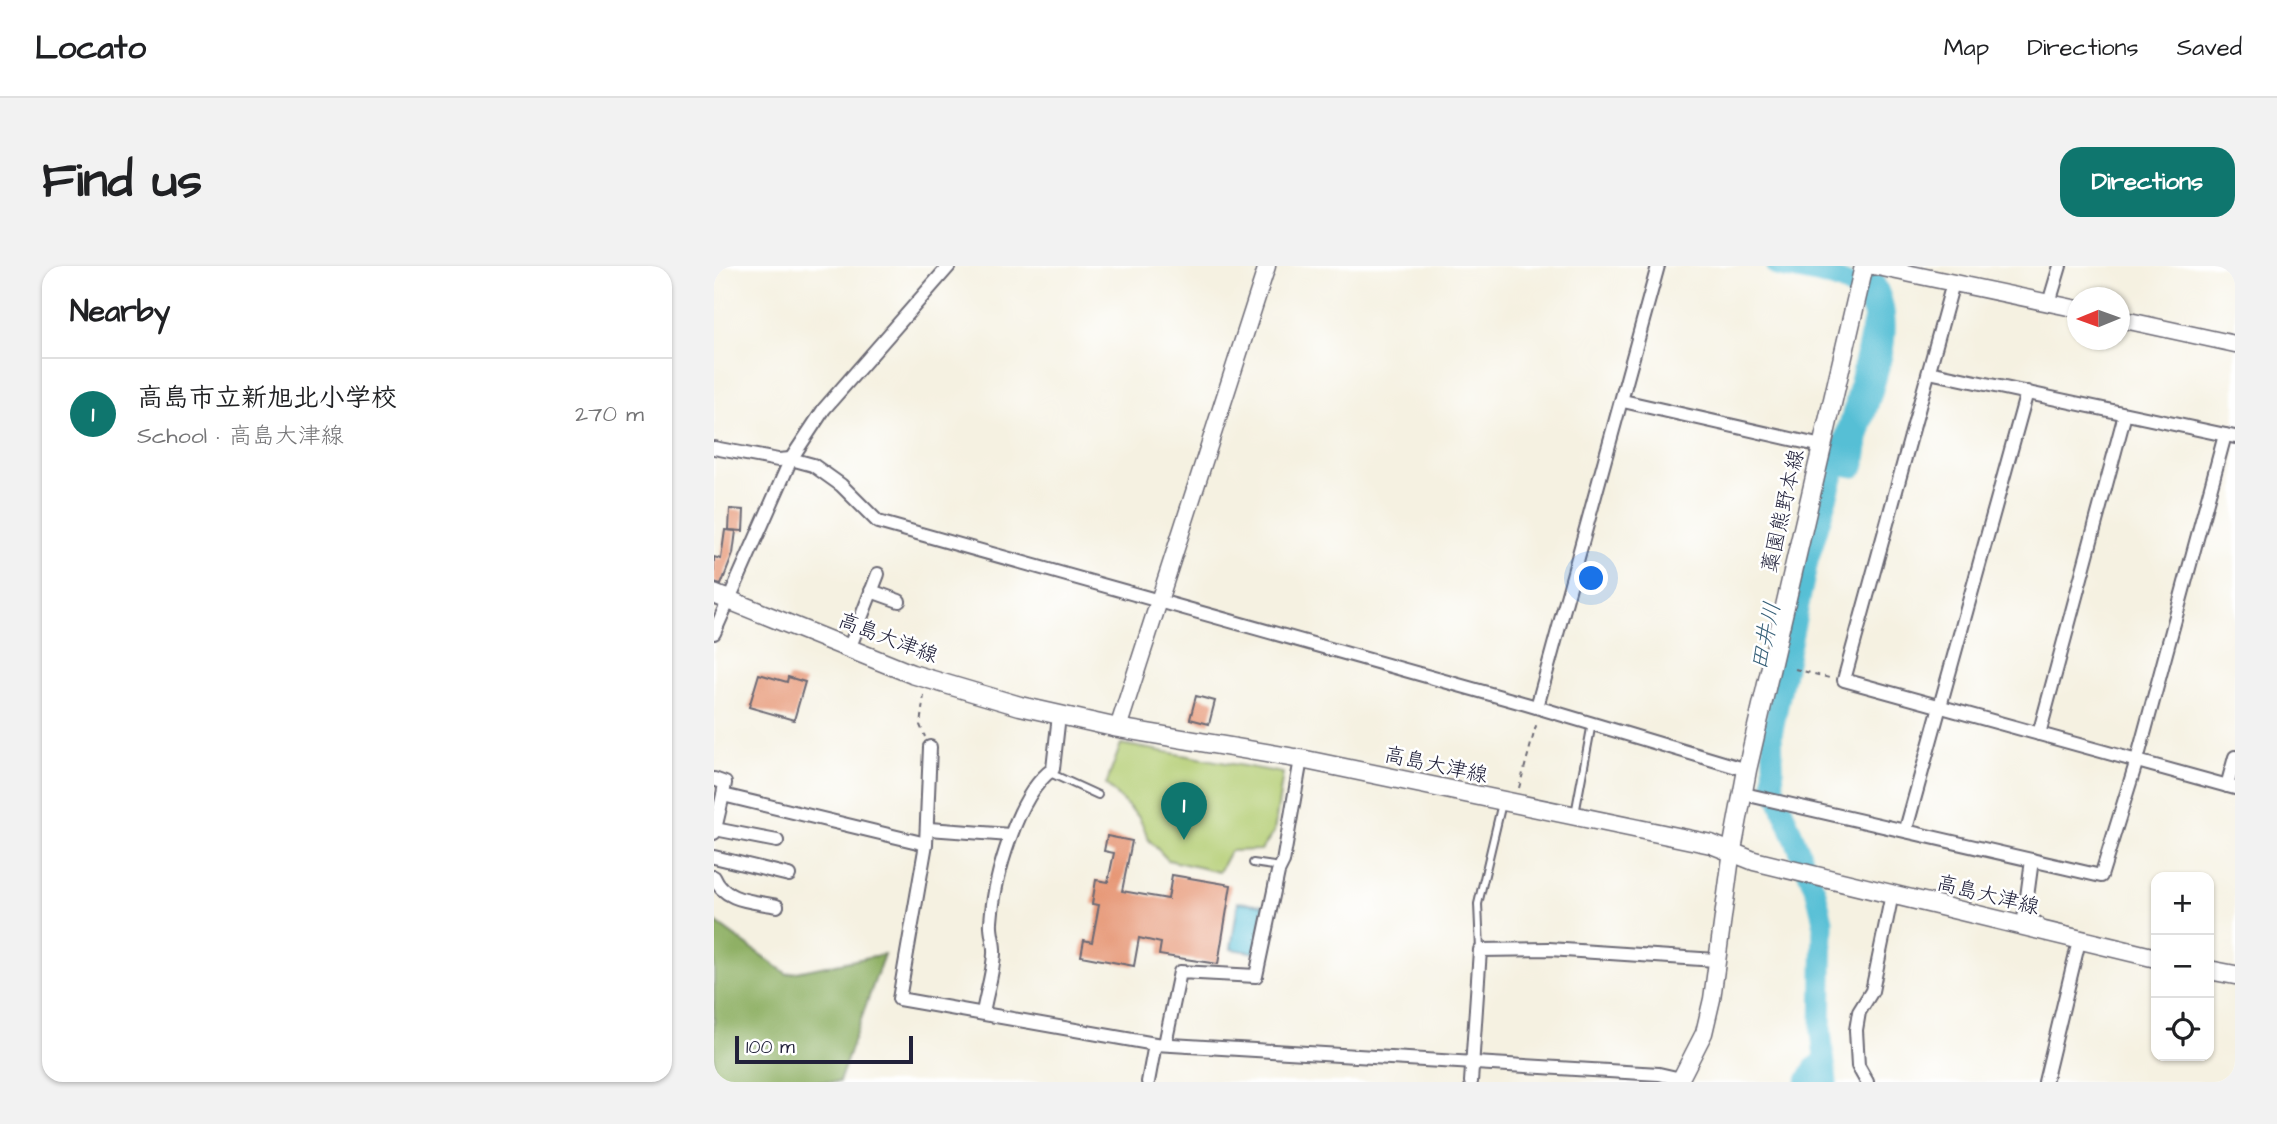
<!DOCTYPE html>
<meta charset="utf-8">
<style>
body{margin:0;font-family:"Architects Daughter","Klee One",sans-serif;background:#f2f2f2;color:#202124}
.controls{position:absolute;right:21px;bottom:21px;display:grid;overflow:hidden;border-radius:14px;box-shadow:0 2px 5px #0004}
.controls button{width:63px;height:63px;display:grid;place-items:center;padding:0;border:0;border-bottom:2px solid #e0e0e0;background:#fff;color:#202124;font:35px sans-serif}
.compass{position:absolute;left:1353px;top:21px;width:63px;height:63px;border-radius:50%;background:#fff;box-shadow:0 2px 5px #0004;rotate:269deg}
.scale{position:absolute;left:21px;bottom:18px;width:178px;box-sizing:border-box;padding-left:7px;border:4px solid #22223b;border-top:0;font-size:19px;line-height:24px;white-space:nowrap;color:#22223b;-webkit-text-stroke:5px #fff;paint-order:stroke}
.you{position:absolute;left:878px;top:313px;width:24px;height:24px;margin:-18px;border:5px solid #fff;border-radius:50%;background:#1a73e8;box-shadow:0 0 0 10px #1a73e833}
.badge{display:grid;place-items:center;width:46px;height:46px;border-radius:50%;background:#0f766e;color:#fff;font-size:23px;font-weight:700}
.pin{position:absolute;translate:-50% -58px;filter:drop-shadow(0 2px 4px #0008)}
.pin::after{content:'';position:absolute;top:37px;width:24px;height:21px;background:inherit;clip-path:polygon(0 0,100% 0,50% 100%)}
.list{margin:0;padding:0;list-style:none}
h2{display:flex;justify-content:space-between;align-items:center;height:91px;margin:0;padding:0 28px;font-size:30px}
h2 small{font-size:23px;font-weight:400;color:#757577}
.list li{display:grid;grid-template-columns:46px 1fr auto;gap:21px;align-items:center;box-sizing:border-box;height:112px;padding:0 28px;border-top:2px solid #e0e0e0}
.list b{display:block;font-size:26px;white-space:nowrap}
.list p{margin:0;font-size:23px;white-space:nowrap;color:#757577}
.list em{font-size:23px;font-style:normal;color:#757577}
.icon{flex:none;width:38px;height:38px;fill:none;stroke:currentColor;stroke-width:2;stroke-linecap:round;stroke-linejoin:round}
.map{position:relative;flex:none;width:1521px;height:816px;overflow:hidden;border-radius:21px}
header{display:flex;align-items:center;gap:42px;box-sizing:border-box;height:98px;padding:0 35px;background:#fff;border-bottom:2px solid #e0e0e0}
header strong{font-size:33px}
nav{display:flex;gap:38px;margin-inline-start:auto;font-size:24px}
.intro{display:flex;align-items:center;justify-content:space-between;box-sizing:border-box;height:168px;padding:0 42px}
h1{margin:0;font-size:49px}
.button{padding:18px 32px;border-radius:21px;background:#0f766e;color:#fff;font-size:24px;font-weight:700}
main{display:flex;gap:42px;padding:0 42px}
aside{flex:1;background:#fff;border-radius:21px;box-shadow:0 2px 5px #0004}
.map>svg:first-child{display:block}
.green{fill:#b4cd73;stroke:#6b7857;stroke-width:2}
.forest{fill:#8fb065;stroke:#586950;stroke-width:2}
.water{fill:#57bfd5;stroke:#3c7088;stroke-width:2}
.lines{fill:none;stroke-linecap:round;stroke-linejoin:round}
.river{stroke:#57bfd5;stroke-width:21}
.building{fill:#e69675}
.service-casing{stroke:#6c6a75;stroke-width:10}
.minor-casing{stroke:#6c6a75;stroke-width:16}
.tertiary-casing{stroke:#6c6a75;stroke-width:19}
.secondary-casing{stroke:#6c6a75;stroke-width:21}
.path{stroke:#6c6a75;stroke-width:2;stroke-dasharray:5 5;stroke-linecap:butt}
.service{stroke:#fff;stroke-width:6}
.minor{stroke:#fff;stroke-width:12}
.tertiary{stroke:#fff;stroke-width:16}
.secondary{stroke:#fff;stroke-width:18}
.labels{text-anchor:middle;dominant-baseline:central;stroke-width:5;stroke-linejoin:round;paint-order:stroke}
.street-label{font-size:21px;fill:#22223b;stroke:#fff}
.water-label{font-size:23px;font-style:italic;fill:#376179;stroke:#fff}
</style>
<header>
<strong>Locato</strong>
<nav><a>Map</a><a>Directions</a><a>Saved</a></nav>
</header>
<div class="intro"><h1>Find us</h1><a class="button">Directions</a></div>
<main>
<aside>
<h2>Nearby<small></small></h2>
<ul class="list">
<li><span class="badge">1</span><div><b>高島市立新旭北小学校</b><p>School · 高島大津線</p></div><em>270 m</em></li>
</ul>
</aside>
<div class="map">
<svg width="1521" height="816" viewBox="0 0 1521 816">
<rect width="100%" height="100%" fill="#fff"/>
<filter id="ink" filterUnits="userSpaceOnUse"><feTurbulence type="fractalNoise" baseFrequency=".0143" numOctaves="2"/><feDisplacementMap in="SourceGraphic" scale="14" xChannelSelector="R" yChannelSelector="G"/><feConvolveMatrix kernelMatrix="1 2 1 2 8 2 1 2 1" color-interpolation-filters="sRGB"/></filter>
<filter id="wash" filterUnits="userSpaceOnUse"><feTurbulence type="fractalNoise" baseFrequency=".00686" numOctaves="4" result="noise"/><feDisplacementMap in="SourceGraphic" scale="28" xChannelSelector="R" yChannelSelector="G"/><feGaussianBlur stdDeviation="1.57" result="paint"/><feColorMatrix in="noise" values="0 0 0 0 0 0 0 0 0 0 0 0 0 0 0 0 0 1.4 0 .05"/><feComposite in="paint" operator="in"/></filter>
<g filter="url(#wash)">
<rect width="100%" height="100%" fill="#f5f1e1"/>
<polygon class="green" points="407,478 569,507 560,566 547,584 516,585 505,606 454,594 435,574 425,551 392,519"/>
<polygon class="forest" points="0,655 73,708 170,688 125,816 0,816"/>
<polygon class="water" points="524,636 550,639 543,687 517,683"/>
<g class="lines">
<g class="river">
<path d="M1063 0C1097 8 1153 10 1160 52L1141 139 1094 295 1058 468 1060 522 1102 626 1109 655 1107 765 1113 816"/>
<path d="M1123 198 1140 201C1144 187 1144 173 1148 159 1161 112 1185 63 1161 18"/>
<polyline points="1092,816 1100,802 1109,796"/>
</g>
</g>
<g id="blocks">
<g class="building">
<polygon points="16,243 30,244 29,265 15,264"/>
<polygon points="11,264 22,265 19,288 7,319 0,317 0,291 7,293"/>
<polygon points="45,408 73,416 74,411 91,416 80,454 35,441"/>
<polygon points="482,430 501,435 495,458 476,453"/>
<polygon points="393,570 418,575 408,625 454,633 458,609 517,619 504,698 445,689 447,677 425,672 420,700 367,690 370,674 378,676 385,639 378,638 382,614 394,616 400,587 390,585"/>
</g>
</g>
</g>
<g filter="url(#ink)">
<use href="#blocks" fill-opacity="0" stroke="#6c6a75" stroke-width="2"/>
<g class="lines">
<defs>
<g id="service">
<polyline points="336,507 384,529"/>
<polyline points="861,548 878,457"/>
<polyline points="539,597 567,601"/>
<polyline points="766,684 764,638 788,537"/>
</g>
<g id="minor">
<polyline points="1239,17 1130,414 1521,522"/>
<polyline points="1335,37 1346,0"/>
<polyline points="1215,106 1521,171"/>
<polyline points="909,135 1108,180"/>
<polyline points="0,182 64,194 77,193 99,199 127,219 164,256 812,438 1033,504"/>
<polyline points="157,325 185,335"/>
<polyline points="0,367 77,193 110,143 235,0"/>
<polyline points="135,383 164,308"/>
<polyline points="823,441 944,0"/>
<polyline points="1325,468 1411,148"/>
<polyline points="0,513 11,517 9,529 212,578 185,733 441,778 945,808 967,813"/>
<polyline points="1513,520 1521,491"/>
<polyline points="1030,528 1387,610 1423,494 1511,169"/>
<polyline points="1,563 63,575"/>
<polyline points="215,563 296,569"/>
<polyline points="1192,563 1313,126"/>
<polyline points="0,567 9,529"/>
<polyline points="212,578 216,481"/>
<polyline points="0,591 75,609"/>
<polyline points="1318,594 1310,653 1323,657"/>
<path d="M0 611C10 636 40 635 63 640"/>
<path d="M269 747C272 728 279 708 280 688 281 677 276 667 277 656 280 613 303 528 339 503L345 449"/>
<polyline points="451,778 466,706 542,710 564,606 569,596 587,493"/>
<polyline points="434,816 441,778"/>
<polyline points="757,816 766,684 835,683 1002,694"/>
<polyline points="1153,816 1144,800 1142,764 1145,746 1158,725 1178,628"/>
<polyline points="1331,816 1365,675"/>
</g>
<g id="tertiary">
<polyline points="1159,0 1364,43"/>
<polyline points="1406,53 1521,78"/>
<polyline points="404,462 553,0"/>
<polyline points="965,816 990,767 998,733 1018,584"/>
</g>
<g id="secondary">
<polyline points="0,328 198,408 306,440 404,462 587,493 997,578 1040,595 1442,692"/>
<polyline points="1018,584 1033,504 1150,0"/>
<polyline points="1495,704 1521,709"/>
</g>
</defs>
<use href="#service" class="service-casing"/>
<use href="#minor" class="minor-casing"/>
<use href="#tertiary" class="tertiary-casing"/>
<use href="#secondary" class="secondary-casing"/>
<g class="path">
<polyline points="1081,403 1119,413"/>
<polyline points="210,429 206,459 211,471"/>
<polyline points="805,522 823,456"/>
</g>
<use href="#service" class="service"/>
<use href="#minor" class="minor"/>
<use href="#tertiary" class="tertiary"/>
<use href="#secondary" class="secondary"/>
</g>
</g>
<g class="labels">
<g class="street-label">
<text transform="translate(1069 245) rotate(-77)">藁園熊野本線</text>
<text transform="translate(174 372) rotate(21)">高島大津線</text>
<text transform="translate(722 499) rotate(12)">高島大津線</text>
<text transform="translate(1274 629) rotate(14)">高島大津線</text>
</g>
<g class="water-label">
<text transform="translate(1052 370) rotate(-78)">田井川</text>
</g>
</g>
</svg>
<div class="controls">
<button>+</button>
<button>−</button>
<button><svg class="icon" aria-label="locate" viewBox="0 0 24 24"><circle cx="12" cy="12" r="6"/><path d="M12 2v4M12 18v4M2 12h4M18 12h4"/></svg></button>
</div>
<svg class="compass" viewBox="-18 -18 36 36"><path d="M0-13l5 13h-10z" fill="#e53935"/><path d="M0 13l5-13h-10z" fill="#757577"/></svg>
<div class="scale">100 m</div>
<div class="you"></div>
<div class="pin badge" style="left:470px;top:574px">1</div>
</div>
</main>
